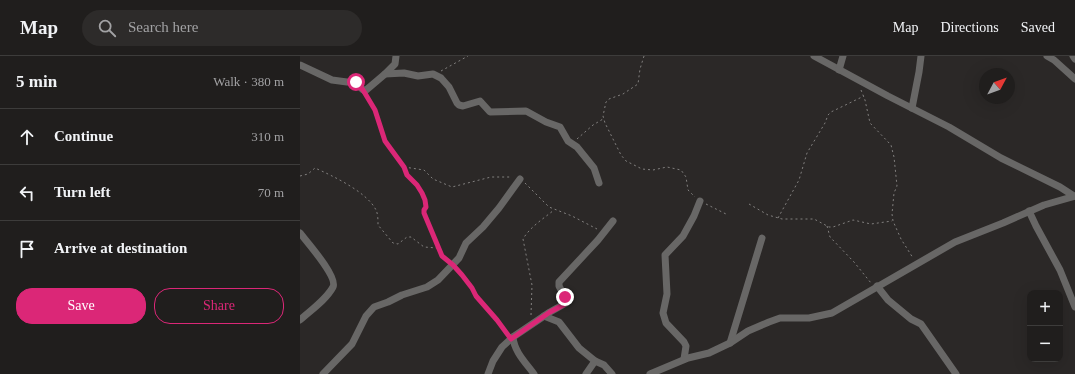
<!DOCTYPE html>
<meta charset="utf-8">
<style>
body{margin:0;font-family:Georgia,serif;background:#2d2b2a;color:#f1f3f6}
.controls{position:absolute;right:12px;bottom:12px;display:grid;overflow:hidden;border-radius:8px;box-shadow:0 4px 16px #0002}
.controls button{width:36px;height:36px;display:grid;place-items:center;padding:0;border:0;border-bottom:1px solid #3d3c3b;background:#201e1d;color:#f1f3f6;font:20px sans-serif}
.compass{position:absolute;left:679px;top:12px;width:36px;height:36px;border-radius:50%;background:#201e1d;box-shadow:0 4px 16px #0002;rotate:49deg}
.stop{position:absolute;width:12px;height:12px;margin:-9px;border:3px solid #db2777;border-radius:50%;background:#fff}
.stop.end{background:#db2777;border-color:#fff;box-shadow:0 1px 4px #0008}
.list{margin:0;padding:0;list-style:none}
h2{display:flex;justify-content:space-between;align-items:center;height:52px;margin:0;padding:0 16px;font-size:17px}
h2 small{font-size:13px;font-weight:400;color:#a2a2a4}
.list li{display:grid;grid-template-columns:26px 1fr auto;gap:12px;align-items:center;box-sizing:border-box;height:56px;padding:0 16px;border-top:1px solid #3d3c3b}
.list b{display:block;font-size:15px;white-space:nowrap}
.list em{font-size:13px;font-style:normal;color:#a2a2a4}
.actions{display:flex;gap:8px;padding:12px 16px}
.actions a{flex:1;padding:9px 0;border:1px solid #db2777;border-radius:16px;text-align:center;font-size:14px;color:#db2777}
.actions .main{background:#db2777;color:#fff}
.icon{flex:none;width:22px;height:22px;fill:none;stroke:currentColor;stroke-width:2;stroke-linecap:round;stroke-linejoin:round}
.map{position:relative;flex:none;width:775px;height:318px;overflow:hidden}
header{display:flex;align-items:center;gap:24px;box-sizing:border-box;height:56px;padding:0 20px;background:#201e1d;border-bottom:1px solid #3d3c3b}
header strong{font-size:19px}
nav{display:flex;gap:22px;margin-inline-start:auto;font-size:14px}
.search{width:280px;height:36px;background:#2d2b2a;display:flex;align-items:center;gap:10px;box-sizing:border-box;padding:0 14px;border-radius:22px;color:#a2a2a4;font-size:15px}
main{display:flex}
aside{flex:1;background:#201e1d}
.map>svg:first-child{display:block}
.lines{fill:none;stroke-linecap:round;stroke-linejoin:round}
.path{stroke:#82807f;stroke-width:1;stroke-dasharray:2 3;stroke-linecap:butt}
.street{stroke:#686766;stroke-width:7}
.route{stroke:#db2777;stroke-width:5}
</style>
<header>
<strong>Map</strong>
<div class="search"><svg class="icon" aria-label="search" viewBox="0 0 24 24"><circle cx="10" cy="10" r="6"/><path d="M15 15l6 6"/></svg>Search here</div>
<nav><a>Map</a><a>Directions</a><a>Saved</a></nav>
</header>
<main>
<aside>
<h2>5 min<small>Walk · 380 m</small></h2>
<ul class="list">
<li><svg class="icon" aria-label="ahead" viewBox="0 0 24 24"><path d="M12 20V5M6 11l6-6 6 6"/></svg><div><b>Continue</b></div><em>310 m</em></li>
<li><svg class="icon" aria-label="left" viewBox="0 0 24 24"><path d="M17 20v-9H6M10 6l-5 5 5 5"/></svg><div><b>Turn left</b></div><em>70 m</em></li>
<li><svg class="icon" aria-label="arrive" viewBox="0 0 24 24"><path d="M6 21V4h12l-3 4 3 4H6"/></svg><div><b>Arrive at destination</b></div></li>
</ul>
<div class="actions"><a class="main">Save</a><a>Share</a></div>
</aside>
<div class="map">
<svg width="775" height="318" viewBox="0 0 775 318">
<rect width="100%" height="100%" fill="#2b2827"/>
<g class="lines">
<g class="path">
<polyline points="344,0 340,13 338,28 323,38 309,43 306,46 303,60 305,67 321,99 326,105 342,113 353,114 367,111 381,114 386,121 388,134 395,141"/>
<polyline points="141,15 168,0"/>
<polyline points="561,34 565,44 570,67 591,89 594,101 597,130 594,137 592,158 593,165 601,183 613,202"/>
<path d="M68 42 75 54 85 85 104 111 107 119 117 129 122 137 125 144 126 151 124 154C124 161 138 195 142 200 144 202 146 203 148 205"/>
<polyline points="277,83 293,69 303,63"/>
<polyline points="104,111 124,114 133,123 152,131 191,121 212,121"/>
<path d="M0 120 8 118 15 112C33 120 67 136 76 154 78 158 78 164 78 169L93 187 98 188 107 181H111L124 191 137 192"/>
<polyline points="225,127 249,151 272,160 297,173"/>
<polyline points="406,148 428,159"/>
<polyline points="449,148 468,159 482,163 514,163 529,171 533,171 553,164 571,168 592,165"/>
<polyline points="478,162 499,124 507,97 525,67 528,59 531,56 564,40"/>
<polyline points="527,170 530,181 554,206 571,227"/>
<polyline points="157,214 207,277"/>
<path d="M231 259 232 229 223 183C230 171 243 163 254 154"/>
</g>
<g class="street">
<polyline points="514,0 588,40 649,71 701,102 760,131 774,140"/>
<polyline points="747,0 754,4 775,23"/>
<polyline points="773,0 775,3"/>
<polyline points="0,9 32,24 47,26 56,26 62,33 65,35 85,18 104,17 118,20 133,18 141,22 149,31 157,47 159,49 163,50 180,45 190,56 226,55 246,66 260,71 268,85 277,91 294,112 299,127"/>
<polyline points="539,14 543,0"/>
<polyline points="85,18 95,8 96,0"/>
<polyline points="612,52 619,16 621,0"/>
<polyline points="729,155 736,170 760,214 775,251"/>
<path d="M0 177C7 186 38 221 33 231 26 244 11 254 0 264"/>
<polyline points="577,230 588,244 611,263 621,268 656,318"/>
<polyline points="244,260 259,266 279,292 295,305 304,309 312,318"/>
<path d="M213 281C214 295 225 306 234 318"/>
<polyline points="430,287 462,182"/>
<polyline points="384,303 386,290 384,286 366,267 363,257 367,238 365,199 383,180 394,160 400,145"/>
<polyline points="23,318 52,288 66,260 74,251 88,246 102,239 127,231 138,224 159,202 166,187 183,171 199,152 220,123"/>
<polyline points="188,318 193,305 202,291 213,281 250,256 266,247 267,245 259,230 259,226 298,184 313,165"/>
<polyline points="286,318 295,305"/>
<polyline points="350,318 388,302 409,297 430,287 448,275 469,266 480,262 509,262 532,257 655,186 703,167 744,149 775,140"/>
</g>
</g>
<g class="lines">
<polyline class="route" points="56,26 63,34 75,54 85,85 104,111 107,119 117,129 122,137 125,144 126,151 124,154 124,157 142,200 153,209 162,219 172,232 176,240 197,264 211,283 250,256 265,248 266,245 265,241"/>
</g>
</svg>
<div class="controls">
<button>+</button>
<button>−</button>
</div>
<svg class="compass" viewBox="-18 -18 36 36"><path d="M0-13l5 13h-10z" fill="#e53935"/><path d="M0 13l5-13h-10z" fill="#a2a2a4"/></svg>
<div class="stop" style="left:56px;top:26px"></div>
<div class="stop end" style="left:265px;top:241px"></div>
</div>
</main>
